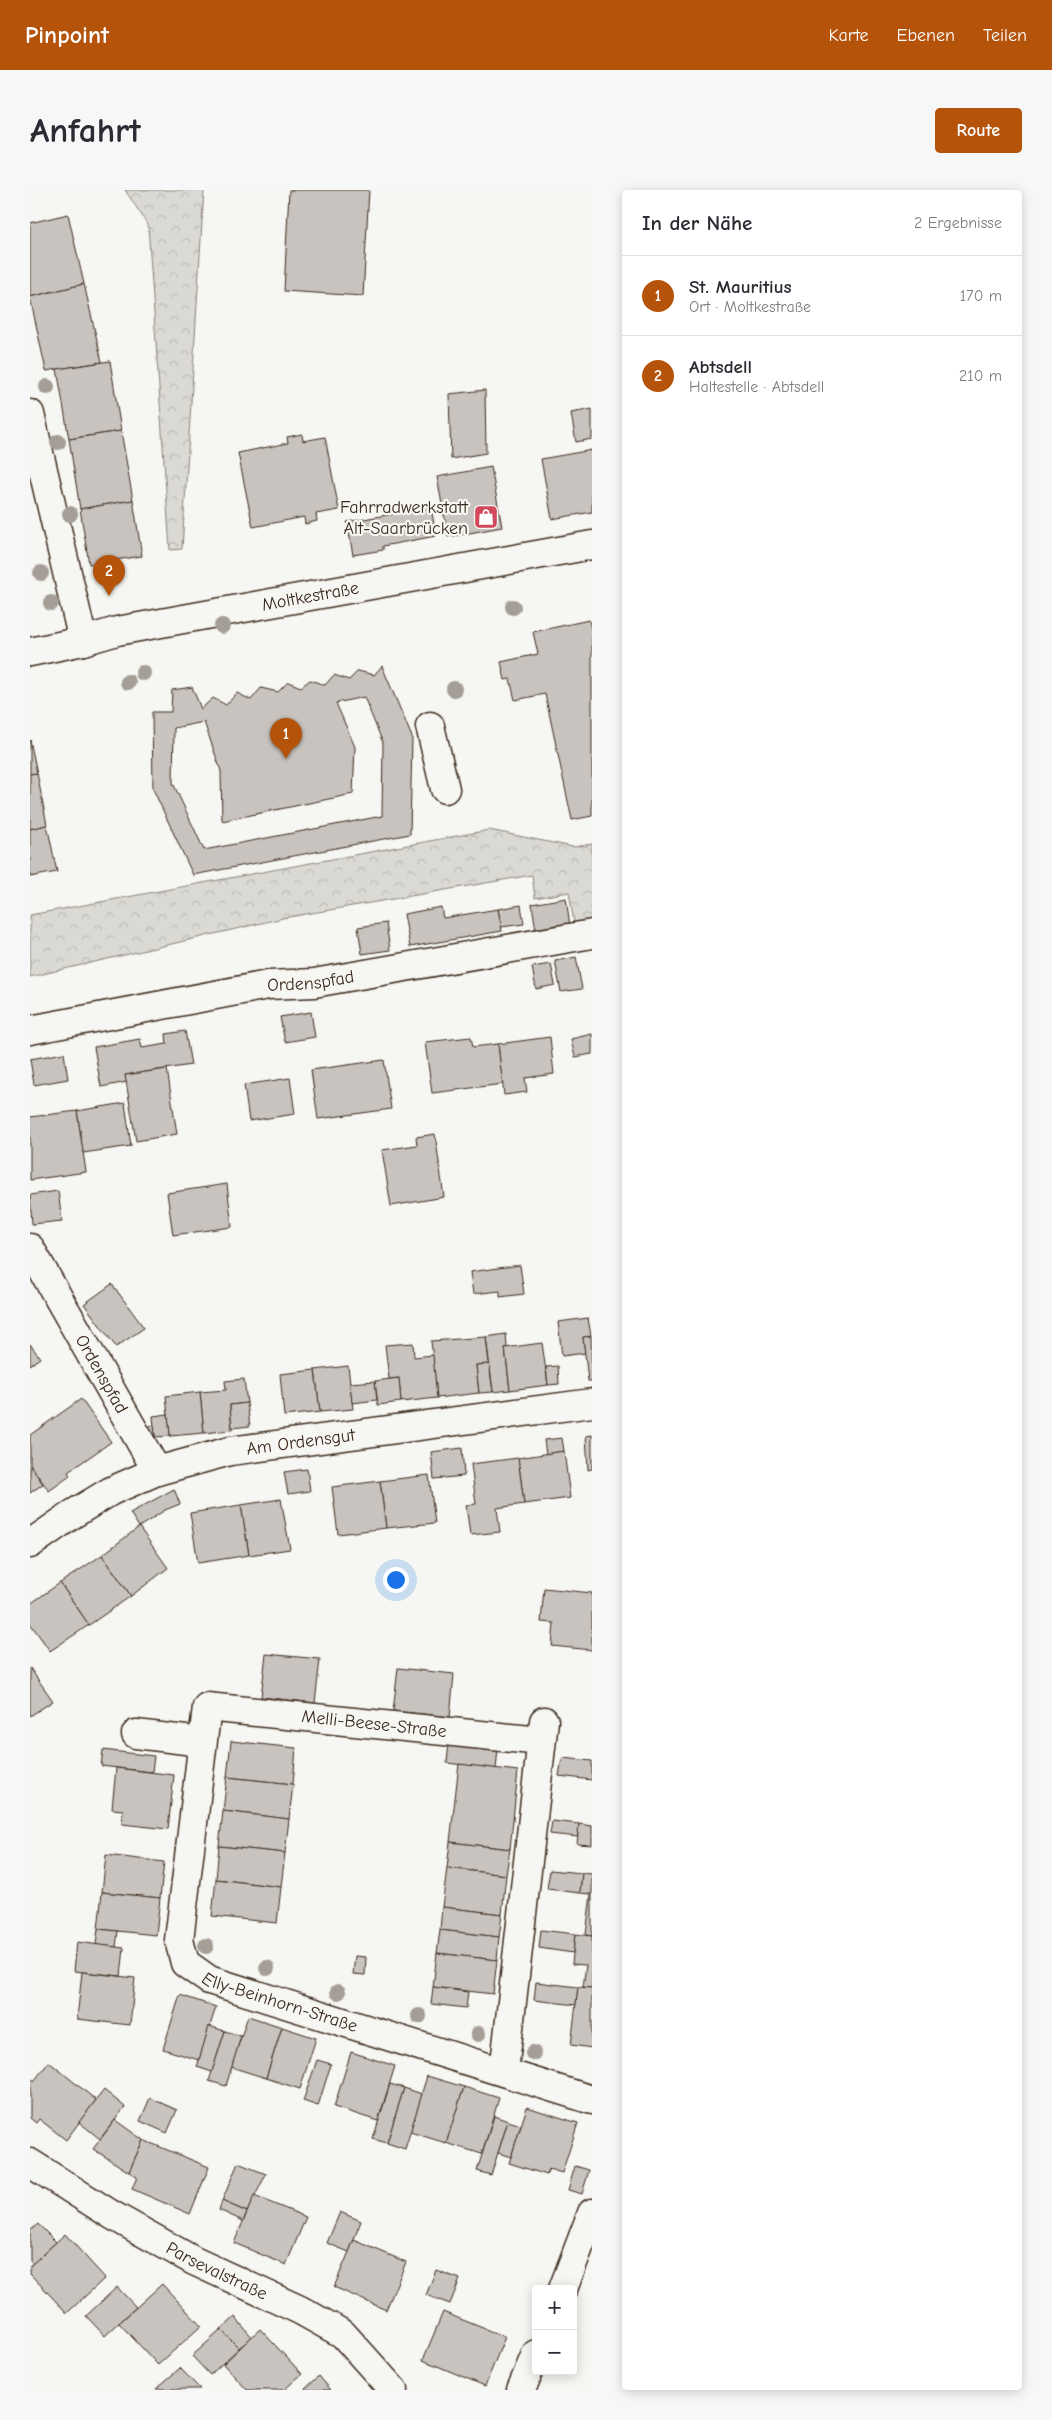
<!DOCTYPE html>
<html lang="de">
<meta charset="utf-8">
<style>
body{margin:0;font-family:"Comic Neue",sans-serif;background:#f7f7f7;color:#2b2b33}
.controls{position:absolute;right:15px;bottom:15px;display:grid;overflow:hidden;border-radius:5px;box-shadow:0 2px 12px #0003}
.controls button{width:45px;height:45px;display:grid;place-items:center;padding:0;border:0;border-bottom:1px solid #e1e1e2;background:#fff;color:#2b2b33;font:25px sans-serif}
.you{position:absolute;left:365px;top:1389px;width:18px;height:18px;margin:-12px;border:4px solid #fff;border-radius:50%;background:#1a73e8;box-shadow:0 0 0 8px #1a73e833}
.badge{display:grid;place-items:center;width:32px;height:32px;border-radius:50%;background:#b45309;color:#fff;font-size:16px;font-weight:700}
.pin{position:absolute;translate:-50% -41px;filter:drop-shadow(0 1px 2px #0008)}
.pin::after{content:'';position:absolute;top:26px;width:18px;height:15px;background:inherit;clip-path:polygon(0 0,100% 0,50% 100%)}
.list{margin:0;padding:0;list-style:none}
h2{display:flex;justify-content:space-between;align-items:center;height:65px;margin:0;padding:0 20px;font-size:21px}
h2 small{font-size:16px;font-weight:400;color:#7c7c81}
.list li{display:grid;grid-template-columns:32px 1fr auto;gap:15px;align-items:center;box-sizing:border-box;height:80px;padding:0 20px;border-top:1px solid #e1e1e2}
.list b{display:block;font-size:19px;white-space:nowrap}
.list p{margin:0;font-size:16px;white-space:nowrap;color:#7c7c81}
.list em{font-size:16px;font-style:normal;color:#7c7c81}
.map{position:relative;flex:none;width:562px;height:2200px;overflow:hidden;border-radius:5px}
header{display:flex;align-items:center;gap:30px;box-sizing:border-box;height:70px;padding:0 25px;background:#b45309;color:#fff}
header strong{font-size:24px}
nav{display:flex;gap:28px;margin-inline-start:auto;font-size:18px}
.intro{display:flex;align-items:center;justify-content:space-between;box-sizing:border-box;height:120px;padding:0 30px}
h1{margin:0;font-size:35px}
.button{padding:12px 22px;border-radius:5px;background:#b45309;color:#fff;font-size:18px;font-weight:700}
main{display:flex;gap:30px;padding:0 30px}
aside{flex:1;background:#fff;border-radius:5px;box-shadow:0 2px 12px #0003}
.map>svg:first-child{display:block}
.forest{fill:url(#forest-crowns);stroke:#8a8278}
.building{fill:#c8c3be;stroke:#3b2a1e;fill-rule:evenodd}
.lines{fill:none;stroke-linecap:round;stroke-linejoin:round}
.minor-casing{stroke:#3b2a1e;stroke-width:31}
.minor{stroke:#f6f6f2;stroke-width:28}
.tree{fill:#a59e96}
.labels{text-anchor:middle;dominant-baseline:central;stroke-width:4.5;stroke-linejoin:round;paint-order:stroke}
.poi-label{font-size:18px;fill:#3b2a1e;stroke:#f6f6f2;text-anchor:end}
.street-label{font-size:18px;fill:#3b2a1e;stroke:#f6f6f2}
</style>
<header>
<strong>Pinpoint</strong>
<nav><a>Karte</a><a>Ebenen</a><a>Teilen</a></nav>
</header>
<div class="intro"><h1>Anfahrt</h1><a class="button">Route</a></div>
<main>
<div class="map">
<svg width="562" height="2200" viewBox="0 0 562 2200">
<defs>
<pattern id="forest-crowns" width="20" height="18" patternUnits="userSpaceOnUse" patternTransform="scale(1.25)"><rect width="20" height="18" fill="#dad9d3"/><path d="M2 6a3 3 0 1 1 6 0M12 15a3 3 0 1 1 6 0" fill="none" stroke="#bcbab5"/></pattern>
</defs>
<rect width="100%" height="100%" fill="#f6f6f2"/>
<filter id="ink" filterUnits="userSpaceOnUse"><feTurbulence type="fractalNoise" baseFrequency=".02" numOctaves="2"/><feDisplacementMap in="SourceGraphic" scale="10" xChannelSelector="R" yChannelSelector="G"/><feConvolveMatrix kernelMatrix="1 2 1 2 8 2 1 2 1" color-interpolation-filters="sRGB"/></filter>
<g filter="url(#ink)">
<g class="forest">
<polygon points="95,0 174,0 152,359 140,360 118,35"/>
<polygon points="459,640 543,657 562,654 562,730 544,733 539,702 505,708 502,685 253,728 0,787 0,725"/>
</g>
<g class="building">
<polygon points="259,0 339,0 333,106 254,101"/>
<polygon points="38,24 54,94 0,107 0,33"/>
<polygon points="54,94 72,172 16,181 0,107"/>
<polygon points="80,171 91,241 39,249 27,179"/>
<polygon points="455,200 456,263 421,269 419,204"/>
<polygon points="562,219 562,249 546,252 541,223"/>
<polygon points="91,241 103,310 50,319 39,249"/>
<polygon points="272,244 273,251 295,247 309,320 286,324 287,331 275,334 274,327 223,337 208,263 258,253 257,247"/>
<polygon points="562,260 562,322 522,329 511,269"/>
<polygon points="461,277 472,337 418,347 407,287"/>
<polygon points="103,310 112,366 59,374 50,319"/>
<polygon points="401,317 406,346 353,356 353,360 323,365 317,332"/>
<polygon points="559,430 562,443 562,626 542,630 515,504 485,510 480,489 475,490 471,472 508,464 503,442"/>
<path d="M352 476 382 547 380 644 163 685 123 599 122 522H141L142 500 162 497 171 519 183 508 196 515 207 503 221 510 231 498 248 502 258 492 271 497 280 490 295 495 304 485 319 490 328 481 344 485ZM334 507 353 553 352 626 174 660 143 593 144 538 174 532 191 581 192 631 323 604 325 557 306 513Z"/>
<polygon points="0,550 7,583 0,584"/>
<polygon points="7,583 17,635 0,639 0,584"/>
<polygon points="17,635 27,682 0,687 0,639"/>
<polygon points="536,708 540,736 506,741 502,714"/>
<polygon points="491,715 494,734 471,737 468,719"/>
<polygon points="411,717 413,728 468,719 472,741 380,757 374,724"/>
<polygon points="356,733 360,760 332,764 328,737"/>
<polygon points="546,767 552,799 531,802 525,771"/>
<polygon points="521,774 525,795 506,799 502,777"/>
<polygon points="281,822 285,847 255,852 250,827"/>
<polygon points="155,841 161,875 95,885 97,892 71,897 64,857 110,849 112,858 137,854 136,844"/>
<polygon points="562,844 562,864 545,867 541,849"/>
<polygon points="441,847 443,857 468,854 473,894 402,903 395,852"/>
<polygon points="520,847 524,884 495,888 497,902 474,905 468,854"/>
<polygon points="34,863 38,889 4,895 0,869"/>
<polygon points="354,870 361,919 288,929 281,880"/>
<polygon points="137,879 147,944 106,951 95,885"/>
<polygon points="260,888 265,924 219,931 214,895"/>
<polygon points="95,913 101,956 53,963 47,921"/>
<polygon points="47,921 56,982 0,990 0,927"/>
<polygon points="405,944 414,1007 361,1016 352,960 387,955 386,947"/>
<polygon points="197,994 202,1037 143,1045 137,1003"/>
<polygon points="28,1001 32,1031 2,1034 0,1005"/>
<polygon points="490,1075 494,1104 470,1107 470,1101 443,1104 440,1082"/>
<polygon points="82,1094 114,1138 86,1157 54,1114"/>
<polygon points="558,1128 561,1146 553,1147 555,1163 532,1166 528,1132"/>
<polygon points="476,1144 477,1157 475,1158 480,1200 463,1202 456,1147"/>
<polygon points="561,1146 562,1191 558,1191 553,1147"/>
<polygon points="456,1147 459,1174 446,1175 449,1203 407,1208 401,1151"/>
<polygon points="383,1153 384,1167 403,1165 407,1208 371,1212 369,1188 359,1189 355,1155"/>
<polygon points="512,1153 518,1195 480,1200 475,1158"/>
<polygon points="0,1154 10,1168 0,1175"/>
<polygon points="459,1174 463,1202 449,1203 446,1175"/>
<polygon points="318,1176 323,1219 290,1222 285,1180"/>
<polygon points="528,1176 529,1194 518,1195 516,1177"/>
<polygon points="285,1180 290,1222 254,1226 250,1184"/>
<polygon points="369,1188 371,1212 348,1215 345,1191"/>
<polygon points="214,1189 217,1213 200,1215 202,1240 174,1243 170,1202 196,1200 195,1191"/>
<polygon points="345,1191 347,1210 322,1213 320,1193"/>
<polygon points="170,1202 174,1243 140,1246 136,1206"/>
<polygon points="51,1209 81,1252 38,1282 40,1286 19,1301 0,1275 0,1245"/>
<polygon points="217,1213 220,1236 202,1238 200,1215"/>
<polygon points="138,1224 140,1246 125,1247 123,1226"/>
<polygon points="124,1235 125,1247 117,1248 111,1238"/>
<polygon points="562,1245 562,1279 558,1280 556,1246"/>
<polygon points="532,1248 534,1261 516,1264 514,1250"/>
<polygon points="432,1258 434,1286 404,1289 401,1262"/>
<polygon points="534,1261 540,1308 494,1314 488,1268"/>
<polygon points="488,1268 494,1314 467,1318 470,1342 440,1345 436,1315 446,1314 441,1274"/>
<polygon points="0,1275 13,1294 0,1303"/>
<polygon points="277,1279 280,1301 258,1304 254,1282"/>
<polygon points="399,1285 405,1333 356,1338 350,1291"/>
<polygon points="350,1291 356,1338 308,1344 302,1297"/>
<polygon points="144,1299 150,1314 135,1320 109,1337 100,1323"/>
<polygon points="251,1309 260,1359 219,1365 211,1315"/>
<polygon points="211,1315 219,1365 168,1373 160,1323"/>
<polygon points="109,1337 138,1378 101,1406 72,1365"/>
<polygon points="72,1365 101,1406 59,1435 30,1393"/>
<polygon points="30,1393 59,1435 20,1461 0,1433 0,1414"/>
<polygon points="514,1398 562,1403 562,1460 522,1456 524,1433 511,1432"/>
<polygon points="236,1464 290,1469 285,1513 231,1507"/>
<polygon points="0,1478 23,1511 0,1526"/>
<polygon points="368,1478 424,1484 420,1527 363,1521"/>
<polygon points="201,1551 266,1558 263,1594 197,1587"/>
<polygon points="419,1552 468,1558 466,1579 417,1573"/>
<polygon points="73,1560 124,1566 122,1582 71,1576"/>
<polygon points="532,1568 562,1571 562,1590 529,1586"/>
<polygon points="429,1574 488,1581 480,1659 420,1652"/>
<polygon points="86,1578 144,1585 138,1639 92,1634 93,1620 82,1619"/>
<polygon points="197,1587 263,1594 259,1629 193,1621"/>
<polygon points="193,1621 259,1629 255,1663 189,1656"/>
<polygon points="522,1631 549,1634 548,1647 520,1644"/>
<polygon points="549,1634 562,1636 562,1655 547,1654"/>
<polygon points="420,1652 480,1659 476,1685 417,1678"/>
<polygon points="189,1656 255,1663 251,1697 186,1689"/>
<polygon points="76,1665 134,1672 130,1708 72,1702"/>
<polygon points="417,1678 476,1685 472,1724 412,1717"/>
<polygon points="520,1680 552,1683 550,1703 517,1699"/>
<polygon points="552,1683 562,1684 562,1746 556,1745 561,1704 550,1703"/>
<polygon points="186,1689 251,1697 247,1733 182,1726"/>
<polygon points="72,1702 130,1708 126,1745 68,1739"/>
<polygon points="412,1717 472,1724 469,1747 410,1740"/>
<polygon points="68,1739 88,1741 86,1757 66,1755"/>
<polygon points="410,1740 469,1747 467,1770 407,1763"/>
<polygon points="511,1740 545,1744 543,1763 509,1758"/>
<polygon points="545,1744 562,1746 562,1798 553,1797 556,1775 542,1774"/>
<polygon points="47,1752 94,1758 91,1786 44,1781"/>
<polygon points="407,1763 467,1770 463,1804 403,1797"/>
<polygon points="325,1766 336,1767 335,1785 323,1784"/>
<polygon points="52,1782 105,1788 100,1835 47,1829"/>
<polygon points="506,1792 548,1797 546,1815 504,1810"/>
<polygon points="403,1797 438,1802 436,1818 401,1814"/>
<polygon points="548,1797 562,1798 562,1858 541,1855"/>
<polygon points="150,1805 186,1817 169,1870 133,1859"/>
<polygon points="218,1826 252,1837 236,1888 201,1877"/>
<polygon points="179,1836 195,1841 182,1882 167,1877"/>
<polygon points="252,1837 286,1848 270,1899 236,1888"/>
<polygon points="195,1841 211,1846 196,1896 179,1891"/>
<polygon points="321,1862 365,1876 348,1931 304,1917"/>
<polygon points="287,1870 301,1874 288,1916 273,1911"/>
<polygon points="19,1872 66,1910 36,1950 9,1929 6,1933 0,1928 0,1887 4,1891"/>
<polygon points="397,1886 434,1897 416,1953 380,1942"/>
<polygon points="360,1894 374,1898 357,1953 343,1949"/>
<polygon points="434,1897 469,1908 452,1964 416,1953"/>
<polygon points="374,1898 392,1904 375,1959 357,1953"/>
<polygon points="74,1900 95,1917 70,1949 49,1932"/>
<polygon points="120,1908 147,1920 137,1943 110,1931"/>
<polygon points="497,1917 548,1933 532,1983 519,1979 517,1985 479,1973"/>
<polygon points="464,1926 478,1931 461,1985 447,1981"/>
<polygon points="85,1930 113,1950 99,1982 63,1959"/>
<polygon points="478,1931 491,1935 481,1967 468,1963"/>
<polygon points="113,1950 179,1977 160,2024 102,1999 107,1987 99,1982"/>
<polygon points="208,1973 236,1984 217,2022 192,2011"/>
<polygon points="545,1976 559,1980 552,2004 538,2000"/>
<polygon points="224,2006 276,2027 256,2075 204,2053"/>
<polygon points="192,2011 217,2022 213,2031 189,2020"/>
<polygon points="310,2022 331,2031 319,2062 297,2053"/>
<polygon points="8,2034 26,2052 3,2074 0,2071 0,2041"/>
<polygon points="35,2044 75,2088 37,2123 0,2084 0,2076"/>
<polygon points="324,2050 376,2072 356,2120 304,2097"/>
<polygon points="406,2080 430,2089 420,2114 396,2105"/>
<polygon points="132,2094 171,2136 128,2175 89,2133"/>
<polygon points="87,2097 106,2117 75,2146 56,2126"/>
<polygon points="413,2122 475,2147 455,2196 393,2170"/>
<polygon points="205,2127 222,2147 209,2158 191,2140"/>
<polygon points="230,2139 272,2184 254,2200 217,2200 193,2174"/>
<polygon points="191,2140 209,2158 180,2185 162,2166"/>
<polygon points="150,2178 170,2199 126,2199"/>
<polygon points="289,2186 301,2200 274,2200"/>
</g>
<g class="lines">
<defs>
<g id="minor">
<polyline points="0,224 53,451"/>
<path id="s1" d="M0 462 53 451 87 441 562 355"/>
<polyline points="400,536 415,599"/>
<path id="s2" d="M0 840 238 795 284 793 562 744"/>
<path id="s3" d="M0 1058 127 1281"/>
<path id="s4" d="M0 1354 43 1324 81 1301 127 1281 200 1261 562 1213"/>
<polyline points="106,1544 172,1552"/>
<path id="s5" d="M511 1551 177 1517 149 1750 155 1773 179 1790 562 1910"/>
<polyline points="474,1882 514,1531"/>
<path id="s6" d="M0 1973 82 2025 164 2071 270 2120 313 2144 363 2200"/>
<polyline points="533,2099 562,2023"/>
<polyline points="491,2200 506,2164"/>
</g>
</defs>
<use href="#minor" class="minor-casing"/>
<use href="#minor" class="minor"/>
</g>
<g class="tree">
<circle cx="17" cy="197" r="8"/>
<circle cx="28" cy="252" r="8"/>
<circle cx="40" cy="324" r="8"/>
<circle cx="11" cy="383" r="8"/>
<circle cx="21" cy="413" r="8"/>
<circle cx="483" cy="417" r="8"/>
<circle cx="192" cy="436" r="8"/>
<circle cx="113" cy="483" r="8"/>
<circle cx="98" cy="492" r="8"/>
<circle cx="424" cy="499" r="8"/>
<circle cx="176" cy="1756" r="8"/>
<circle cx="237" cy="1778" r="8"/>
<circle cx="308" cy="1802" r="8"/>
<circle cx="389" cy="1826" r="8"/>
<circle cx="448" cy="1844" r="8"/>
<circle cx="503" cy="1863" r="8"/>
</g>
</g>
<defs>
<symbol id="shop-square" viewBox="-11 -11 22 22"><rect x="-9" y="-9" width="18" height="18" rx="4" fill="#d1495b" stroke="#f6f6f2"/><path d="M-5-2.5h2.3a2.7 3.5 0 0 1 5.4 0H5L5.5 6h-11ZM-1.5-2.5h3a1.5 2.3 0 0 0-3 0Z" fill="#fff"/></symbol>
</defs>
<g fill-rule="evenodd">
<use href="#shop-square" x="442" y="313" width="28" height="28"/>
</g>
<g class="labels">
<g class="poi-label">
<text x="438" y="317">Fahrradwerkstatt<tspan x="438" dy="21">Alt-Saarbrücken</tspan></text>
</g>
<g class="street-label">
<text stroke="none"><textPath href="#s1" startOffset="286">Moltkestraße</textPath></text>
<text stroke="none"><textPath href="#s2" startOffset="285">Ordenspfad</textPath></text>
<text stroke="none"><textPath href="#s3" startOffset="145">Ordenspfad</textPath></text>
<text stroke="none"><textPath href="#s4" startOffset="294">Am Ordensgut</textPath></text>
<text transform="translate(344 1534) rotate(6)">Melli-Beese-Straße</text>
<text stroke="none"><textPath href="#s5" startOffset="698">Elly-Beinhorn-Straße</textPath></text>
<text stroke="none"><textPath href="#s6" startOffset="216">Parsevalstraße</textPath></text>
</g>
</g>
</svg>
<div class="controls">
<button>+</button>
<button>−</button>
</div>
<div class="you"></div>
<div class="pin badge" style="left:256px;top:569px">1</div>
<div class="pin badge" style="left:79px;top:406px">2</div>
</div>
<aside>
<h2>In der Nähe<small>2 Ergebnisse</small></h2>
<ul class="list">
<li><span class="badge">1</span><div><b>St. Mauritius</b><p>Ort · Moltkestraße</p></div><em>170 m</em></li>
<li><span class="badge">2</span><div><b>Abtsdell</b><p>Haltestelle · Abtsdell</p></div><em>210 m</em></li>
</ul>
</aside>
</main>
